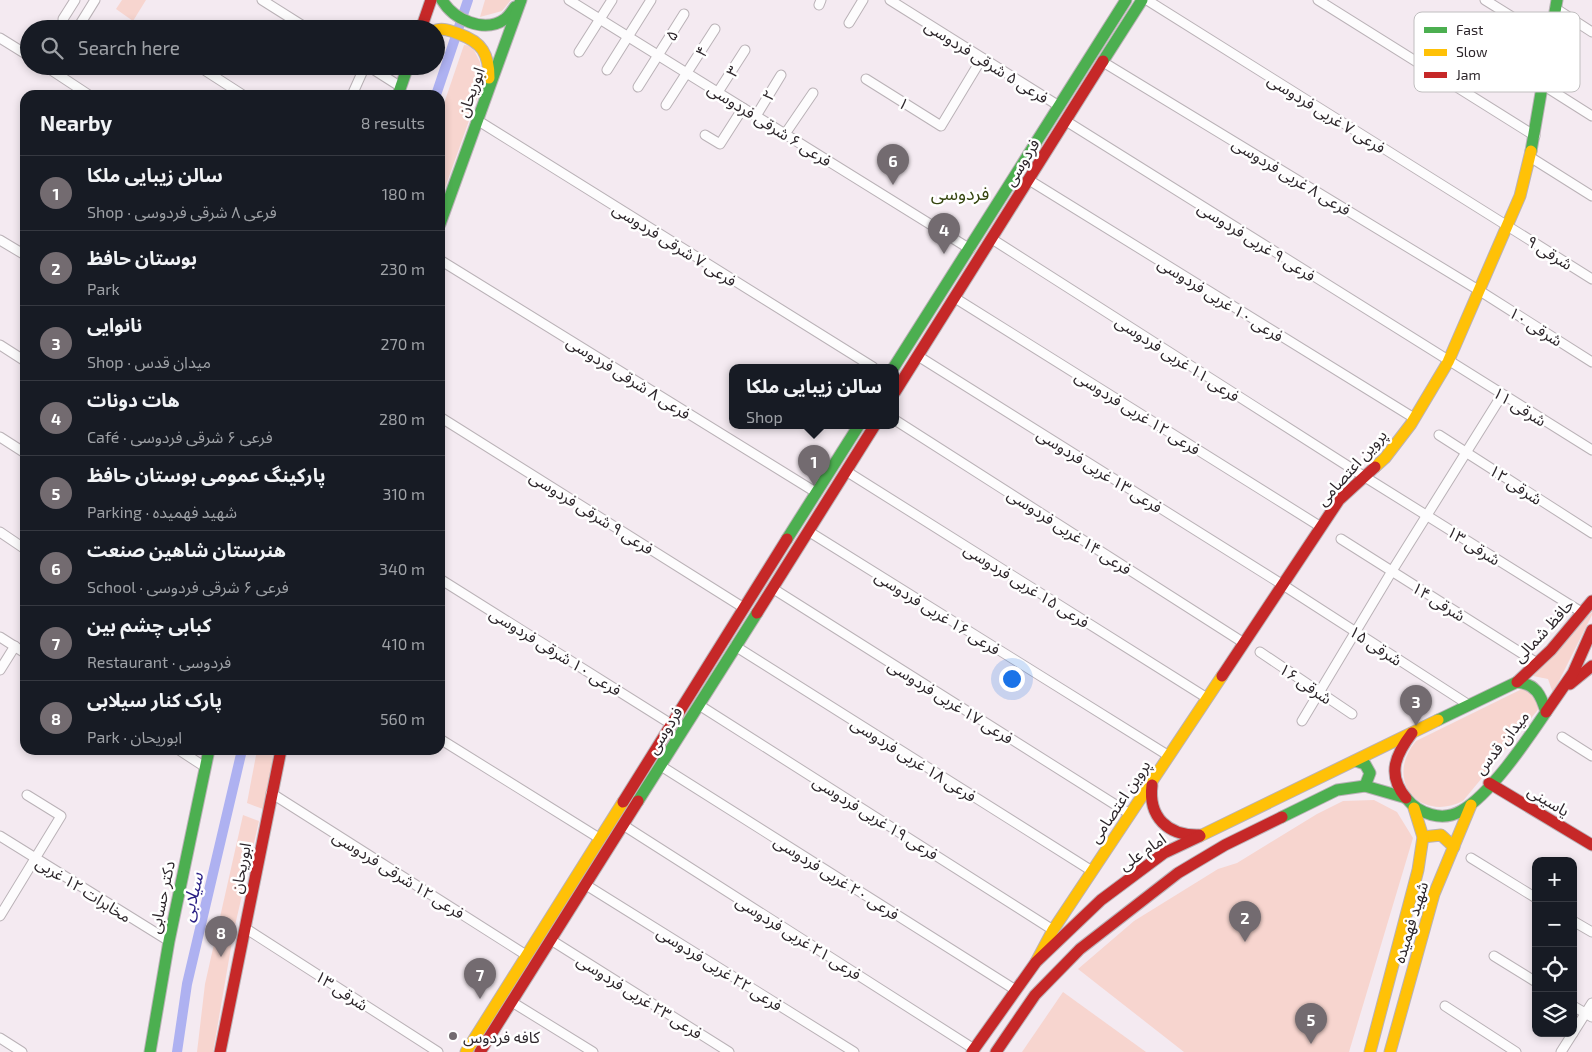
<!DOCTYPE html>
<meta charset="utf-8">
<style>
body{margin:0;font-family:"Exo 2","Noto Sans Arabic",sans-serif;background:#242831;color:#f1f3f6}
.controls{position:absolute;right:15px;bottom:15px;display:grid;overflow:hidden;border-radius:10px;box-shadow:0 2px 8px #0003}
.controls button{width:45px;height:45px;display:grid;place-items:center;padding:0;border:0;border-bottom:1px solid #363941;background:#171b24;color:#f1f3f6;font:25px sans-serif}
.you{position:absolute;left:1011px;top:678px;width:18px;height:18px;margin:-12px;border:4px solid #fff;border-radius:50%;background:#1a73e8;box-shadow:0 0 0 8px #1a73e833}
.badge{display:grid;place-items:center;width:32px;height:32px;border-radius:50%;background:#736b70;color:#fff;font-size:16px;font-weight:700}
.pin{position:absolute;translate:-50% -41px;filter:drop-shadow(0 1px 2px #0008)}
.pin::after{content:'';position:absolute;top:26px;width:18px;height:15px;background:inherit;clip-path:polygon(0 0,100% 0,50% 100%)}
.popup{position:absolute;left:729px;top:364px;width:170px;height:65px;box-sizing:border-box;display:grid;place-content:center;border-radius:10px;background:#171b24;filter:drop-shadow(0 1px 4px #0005);font-size:16px;white-space:nowrap;color:#9ea1a6}
.popup b{font-size:19px;color:#f1f3f6}
.popup::after{content:'';position:absolute;left:50%;top:100%;margin-left:-10px;border:10px solid transparent;border-top-color:#171b24}
.list{margin:0;padding:0;list-style:none}
h2{display:flex;justify-content:space-between;align-items:center;height:65px;margin:0;padding:0 20px;font-size:21px}
h2 small{font-size:16px;font-weight:400;color:#9ea1a6}
.list li{display:grid;grid-template-columns:32px 1fr auto;gap:15px;align-items:center;box-sizing:border-box;height:75px;padding:0 20px;border-top:1px solid #363941}
.list b{display:block;font-size:19px;white-space:nowrap}
.list p{margin:0;font-size:16px;white-space:nowrap;color:#9ea1a6}
.list em{font-size:16px;font-style:normal;color:#9ea1a6}
.icon{flex:none;width:28px;height:28px;fill:none;stroke:currentColor;stroke-width:2;stroke-linecap:round;stroke-linejoin:round}
.map{position:relative;flex:none;width:1592px;height:1052px;overflow:hidden}
.search{position:absolute;background:#171b24;box-shadow:0 2px 8px #0003;left:20px;top:20px;width:425px;height:55px;display:flex;align-items:center;gap:12px;box-sizing:border-box;padding:0 18px;border-radius:28px;color:#9ea1a6;font-size:19px}
.panel{position:absolute;background:#171b24;box-shadow:0 2px 8px #0003;left:20px;top:90px;width:425px;height:665px;border-radius:15px}
.map>svg:first-child{display:block}
.green{fill:#f7d5cf}
.lines{fill:none;stroke-linecap:round;stroke-linejoin:round}
.canal{stroke:#aeb1f1;stroke-width:10}
.street-casing{stroke:#bab2b7;stroke-width:11}
.fast-casing{stroke:#bab2b7;stroke-width:13}
.slow-casing{stroke:#bab2b7;stroke-width:13}
.jam-casing{stroke:#bab2b7;stroke-width:13}
.street{stroke:#fdfcfd;stroke-width:9}
.fast{stroke:#4caf50;stroke-width:11}
.slow{stroke:#ffc107;stroke-width:11}
.jam{stroke:#c62828;stroke-width:11}
.poi-dot{fill:#736b70;stroke:#fff;stroke-width:2}
.labels{text-anchor:middle;dominant-baseline:central;stroke-width:5;stroke-linejoin:round;paint-order:stroke}
.street-label{font-size:16px;fill:#2d262b;stroke:#fff}
.poi-label{font-size:16px;fill:#2d262b;stroke:#fff;text-anchor:start}
.neighbourhood-label{font-size:18px;fill:#35450f;stroke:#fff}
.water-label{font-size:18px;font-style:italic;fill:#2a1f84;stroke:#fff}
.key{fill:#fff;stroke:#c0bebf;stroke-width:1}
.key-label{font-size:14px;fill:#2d262b}
</style>
<div class="map">
<svg width="1592" height="1052" viewBox="0 0 1592 1052">
<rect width="100%" height="100%" fill="#f4eaf1"/>
<g class="green">
<polygon points="122,0 146,0 133,21 116,9"/>
<polygon points="485,0 511,0 502,11 480,17"/>
<polygon points="464,45 472,46 480,62 481,87 440,202 440,115"/>
<polygon points="1592,612 1592,615 1553,693 1548,679 1533,676"/>
<path d="M1524 688 1533 691 1539 707 1537 711 1463 801C1418 823 1384 779 1416 741Z"/>
<polygon points="257,750 275,750 263,809 247,803"/>
<polygon points="1374,800 1397,812 1413,838 1349,1052 1184,1052 1078,969 1134,921 1218,869 1237,863 1317,814 1343,801"/>
<polygon points="243,815 259,821 234,930 213,1052 197,1052 205,984"/>
<polygon points="1063,992 1146,1052 1022,1052"/>
</g>
<g class="lines">
<g class="canal">
<polyline points="436,95 468,0"/>
<polyline points="177,1052 187,984 242,750"/>
</g>
<defs>
<g id="street">
<polyline points="262,0 308,29"/>
<polyline points="569,0 970,249"/>
<polyline points="890,0 1059,106"/>
<polyline points="1147,0 1592,279"/>
<polyline points="1318,0 1535,136"/>
<polyline points="1485,0 1551,41"/>
<polyline points="819,5 821,0"/>
<polyline points="1555,8 1592,32"/>
<polyline points="849,23 863,0"/>
<polyline points="64,29 63,19 75,0"/>
<polyline points="77,29 95,0"/>
<polyline points="0,38 29,56"/>
<polyline points="579,52 612,0"/>
<polyline points="1103,62 1480,291 1592,362"/>
<polyline points="45,66 89,95"/>
<polyline points="198,66 243,95"/>
<polyline points="368,66 401,87"/>
<polyline points="607,70 651,0"/>
<polyline points="866,79 941,126 982,58"/>
<polyline points="1543,85 1592,116"/>
<polyline points="638,87 684,14"/>
<polyline points="718,92 745,50"/>
<polyline points="352,95 365,66"/>
<polyline points="666,105 715,29"/>
<polyline points="756,116 781,75"/>
<polyline points="477,120 873,367"/>
<polyline points="1066,121 1592,450"/>
<polyline points="785,134 813,93"/>
<polyline points="705,135 720,144 743,108"/>
<polyline points="1530,157 1592,196"/>
<polyline points="1029,180 1414,418"/>
<polyline points="992,239 1365,477 1583,613"/>
<polyline points="0,240 25,255"/>
<polyline points="440,260 817,493"/>
<polyline points="955,298 1321,527"/>
<polyline points="0,345 25,361"/>
<polyline points="918,356 1283,585 1469,705"/>
<polyline points="440,417 744,608"/>
<polyline points="895,420 1244,643"/>
<polyline points="1439,435 1592,533"/>
<polyline points="0,437 25,453"/>
<polyline points="846,471 1207,698"/>
<polyline points="808,531 1169,756"/>
<polyline points="0,532 25,549"/>
<polyline points="1341,539 1537,663"/>
<polyline points="440,579 671,724"/>
<polyline points="772,588 1130,814"/>
<polyline points="0,637 25,653"/>
<polyline points="735,646 1092,871"/>
<polyline points="1260,652 1352,714"/>
<polyline points="0,670 15,646"/>
<polyline points="699,705 1053,930"/>
<polyline points="1302,721 1392,571 1502,395"/>
<polyline points="1562,737 1592,756"/>
<polyline points="440,739 599,838"/>
<polyline points="179,750 205,767"/>
<polyline points="661,766 1014,989"/>
<polyline points="271,793 526,955"/>
<polyline points="623,825 974,1049"/>
<polyline points="0,836 169,941"/>
<polyline points="1471,858 1536,898"/>
<polyline points="586,885 854,1052"/>
<polyline points="0,916 61,816 27,795"/>
<polyline points="1573,921 1592,932"/>
<polyline points="245,928 438,1052"/>
<polyline points="551,940 729,1052"/>
<polyline points="1494,956 1536,982"/>
<polyline points="512,1002 593,1052"/>
<polyline points="1445,1006 1516,1052"/>
<polyline points="1573,1006 1592,1017"/>
<polyline points="1573,1033 1592,1003"/>
<polyline points="0,1038 22,1052"/>
<polyline points="1561,1052 1573,1033"/>
</g>
<g id="fast">
<path d="M442 0C453 19 484 34 505 19 509 16 512 11 515 7"/>
<polyline points="1103,61 1142,0"/>
<polyline points="398,95 408,66"/>
<polyline points="1531,151 1557,0"/>
<polyline points="440,224 521,0"/>
<polyline points="894,367 1126,0"/>
<polyline points="787,539 859,425"/>
<polyline points="1356,761 1365,764 1370,773 1365,786"/>
<path d="M1406 798C1419 814 1442 822 1461 811 1490 795 1527 740 1546 712 1541 695 1536 684 1517 682L1438 720"/>
<polyline points="638,801 757,613"/>
<polyline points="1282,817 1337,790 1365,786 1403,797"/>
<polyline points="150,1052 169,941 209,750"/>
</g>
<g id="slow">
<path d="M436 30C445 28 451 31 459 34 482 42 489 54 489 78"/>
<polyline points="1375,467 1385,458 1411,424 1448,362 1520,196 1531,151"/>
<polyline points="1200,836 1438,720"/>
<polyline points="1423,837 1441,835 1454,847"/>
<polyline points="1036,962 1053,930 1222,676"/>
<polyline points="466,1052 623,802"/>
<polyline points="1370,1052 1418,870 1423,837 1414,808"/>
<polyline points="1390,1052 1434,894 1471,805"/>
</g>
<g id="jam">
<polyline points="421,29 431,0"/>
<polyline points="895,392 1103,61"/>
<polyline points="757,613 875,425"/>
<polyline points="1222,676 1339,500 1375,467"/>
<polyline points="1517,682 1551,650 1592,601"/>
<polyline points="1570,684 1592,666"/>
<polyline points="1546,712 1573,673 1592,630"/>
<polyline points="1489,783 1592,845"/>
<path d="M1152 785C1148 817 1168 836 1199 835"/>
<path d="M1406 798C1386 774 1396 754 1412 733"/>
<polyline points="623,802 787,539"/>
<polyline points="220,1052 281,750"/>
<polyline points="480,1052 638,801"/>
<polyline points="972,1052 1036,962 1101,900 1164,853 1200,836"/>
<polyline points="996,1052 1035,995 1080,949 1178,873 1225,845 1282,817"/>
</g>
</defs>
<use href="#street" class="street-casing"/>
<use href="#fast" class="fast-casing"/>
<use href="#slow" class="slow-casing"/>
<use href="#jam" class="jam-casing"/>
<use href="#street" class="street"/>
<use href="#fast" class="fast"/>
<use href="#slow" class="slow"/>
<use href="#jam" class="jam"/>
</g>
<circle class="poi-dot" cx="453" cy="1036" r="5"/>
<g class="labels">
<g class="street-label">
<text transform="translate(671 35) rotate(-58)">۵</text>
<text transform="translate(701 51) rotate(-57)">۴</text>
<text transform="translate(987 61) rotate(32)">فرعی ۵ شرقی فردوسی</text>
<text transform="translate(732 71) rotate(-58)">۳</text>
<text transform="translate(470 92) rotate(-70)">ابوریحان</text>
<text transform="translate(768 95) rotate(-58)">۲</text>
<text transform="translate(904 103) rotate(32)">۱</text>
<text transform="translate(1327 113) rotate(32)">فرعی ۷ غربی فردوسی</text>
<text transform="translate(770 124) rotate(32)">فرعی ۶ شرقی فردوسی</text>
<text transform="translate(1021 162) rotate(-58)">فردوسی</text>
<text transform="translate(1292 176) rotate(31)">فرعی ۸ غربی فردوسی</text>
<text transform="translate(1257 241) rotate(32)">فرعی ۹ غربی فردوسی</text>
<text transform="translate(675 244) rotate(32)">فرعی ۷ شرقی فردوسی</text>
<text transform="translate(1550 252) rotate(32)">شرقی ۹</text>
<text transform="translate(1221 299) rotate(32)">فرعی ۱۰ غربی فردوسی</text>
<text transform="translate(1536 326) rotate(32)">شرقی ۱۰</text>
<text transform="translate(1178 358) rotate(33)">فرعی ۱۱ غربی فردوسی</text>
<text transform="translate(629 377) rotate(32)">فرعی ۸ شرقی فردوسی</text>
<text transform="translate(1520 406) rotate(32)">۱۱ شرقی</text>
<text transform="translate(1138 412) rotate(32)">فرعی ۱۲ غربی فردوسی</text>
<text transform="translate(1351 467) rotate(-48)">پروین اعتصامی</text>
<text transform="translate(1100 470) rotate(32)">فرعی ۱۳ غربی فردوسی</text>
<text transform="translate(1516 484) rotate(33)">۱۲ شرقی</text>
<text transform="translate(592 512) rotate(32)">فرعی ۹ شرقی فردوسی</text>
<text transform="translate(1070 531) rotate(33)">فرعی ۱۴ غربی فردوسی</text>
<text transform="translate(1474 545) rotate(32)">۱۳ شرقی</text>
<text transform="translate(1027 585) rotate(32)">فرعی ۱۵ غربی فردوسی</text>
<text transform="translate(1439 601) rotate(32)">۱۴ شرقی</text>
<text transform="translate(938 612) rotate(32)">فرعی ۱۶ غربی فردوسی</text>
<text transform="translate(1543 630) rotate(-47)">حافظ شمالی</text>
<text transform="translate(1376 645) rotate(33)">۱۵ شرقی</text>
<text transform="translate(556 651) rotate(32)">فرعی ۱۰ شرقی فردوسی</text>
<text transform="translate(1306 683) rotate(34)">۱۶ شرقی</text>
<text transform="translate(951 701) rotate(32)">فرعی ۱۷ غربی فردوسی</text>
<text transform="translate(664 730) rotate(-58)">فردوسی</text>
<text transform="translate(1501 742) rotate(-51)">میدان قدس</text>
<text transform="translate(914 759) rotate(32)">فرعی ۱۸ غربی فردوسی</text>
<text transform="translate(1549 800) rotate(31)">یاسینی</text>
<text transform="translate(1119 801) rotate(-56)">پروین اعتصامی</text>
<text transform="translate(876 817) rotate(32)">فرعی ۱۹ غربی فردوسی</text>
<text transform="translate(1142 851) rotate(-34)">امام علی</text>
<text transform="translate(240 868) rotate(-79)">ابوریحان</text>
<text transform="translate(399 874) rotate(32)">فرعی ۱۲ شرقی فردوسی</text>
<text transform="translate(837 877) rotate(32)">فرعی ۲۰ غربی فردوسی</text>
<text transform="translate(84 889) rotate(32)">مخابرات ۱۲ غربی</text>
<text transform="translate(161 897) rotate(-78)">دکتر حسابی</text>
<text transform="translate(1410 922) rotate(-73)">شهید فهمیده</text>
<text transform="translate(799 937) rotate(32)">فرعی ۲۱ غربی فردوسی</text>
<text transform="translate(720 968) rotate(32)">فرعی ۲۲ غربی فردوسی</text>
<text transform="translate(342 990) rotate(33)">۱۳ شرقی</text>
<text transform="translate(640 996) rotate(32)">فرعی ۲۳ غربی فردوسی</text>
</g>
<g class="poi-label">
<text x="463" y="1036">کافه فردوس</text>
</g>
<g class="neighbourhood-label">
<text x="960" y="193">فردوسی</text>
</g>
<g class="water-label">
<text transform="translate(191 897) rotate(-77)">سیلابی</text>
</g>
</g>
<rect x="1414" y="12" width="166" height="80" rx="8" class="key"/>
<rect x="1424" y="27" width="23" height="6" fill="#4caf50"/>
<rect x="1424" y="49" width="23" height="7" fill="#ffc107"/>
<rect x="1424" y="72" width="23" height="6" fill="#c62828"/>
<g class="key-label">
<text x="1456" y="35">Fast</text>
<text x="1456" y="57">Slow</text>
<text x="1456" y="80">Jam</text>
</g>
</svg>
<div class="controls">
<button>+</button>
<button>−</button>
<button><svg class="icon" aria-label="locate" viewBox="0 0 24 24"><circle cx="12" cy="12" r="6"/><path d="M12 2v4M12 18v4M2 12h4M18 12h4"/></svg></button>
<button><svg class="icon" aria-label="layers" viewBox="0 0 24 24"><path d="M12 4l9 5-9 5-9-5zM3 14l9 5 9-5"/></svg></button>
</div>
<div class="you"></div>
<div class="pin badge" style="left:814px;top:486px">1</div>
<div class="popup"><b>سالن زیبایی ملکا</b>Shop</div>
<div class="pin badge" style="left:1245px;top:942px">2</div>
<div class="pin badge" style="left:1416px;top:726px">3</div>
<div class="pin badge" style="left:944px;top:254px">4</div>
<div class="pin badge" style="left:1311px;top:1044px">5</div>
<div class="pin badge" style="left:893px;top:185px">6</div>
<div class="pin badge" style="left:480px;top:999px">7</div>
<div class="pin badge" style="left:221px;top:957px">8</div>
<div class="search"><svg class="icon" aria-label="search" viewBox="0 0 24 24"><circle cx="10" cy="10" r="6"/><path d="M15 15l6 6"/></svg>Search here</div>
<section class="panel">
<h2>Nearby<small>8 results</small></h2>
<ul class="list">
<li><span class="badge">1</span><div><b>سالن زیبایی ملکا</b><p>Shop · فرعی ۸ شرقی فردوسی</p></div><em>180 m</em></li>
<li><span class="badge">2</span><div><b>بوستان حافظ</b><p>Park</p></div><em>230 m</em></li>
<li><span class="badge">3</span><div><b>نانوایی</b><p>Shop · میدان قدس</p></div><em>270 m</em></li>
<li><span class="badge">4</span><div><b>هات دونات</b><p>Café · فرعی ۶ شرقی فردوسی</p></div><em>280 m</em></li>
<li><span class="badge">5</span><div><b>پارکینگ عمومی بوستان حافظ</b><p>Parking · شهید فهمیده</p></div><em>310 m</em></li>
<li><span class="badge">6</span><div><b>هنرستان شاهین صنعت</b><p>School · فرعی ۶ شرقی فردوسی</p></div><em>340 m</em></li>
<li><span class="badge">7</span><div><b>کبابی چشم بین</b><p>Restaurant · فردوسی</p></div><em>410 m</em></li>
<li><span class="badge">8</span><div><b>پارک کنار سیلابی</b><p>Park · ابوریحان</p></div><em>560 m</em></li>
</ul>
</section>
</div>
